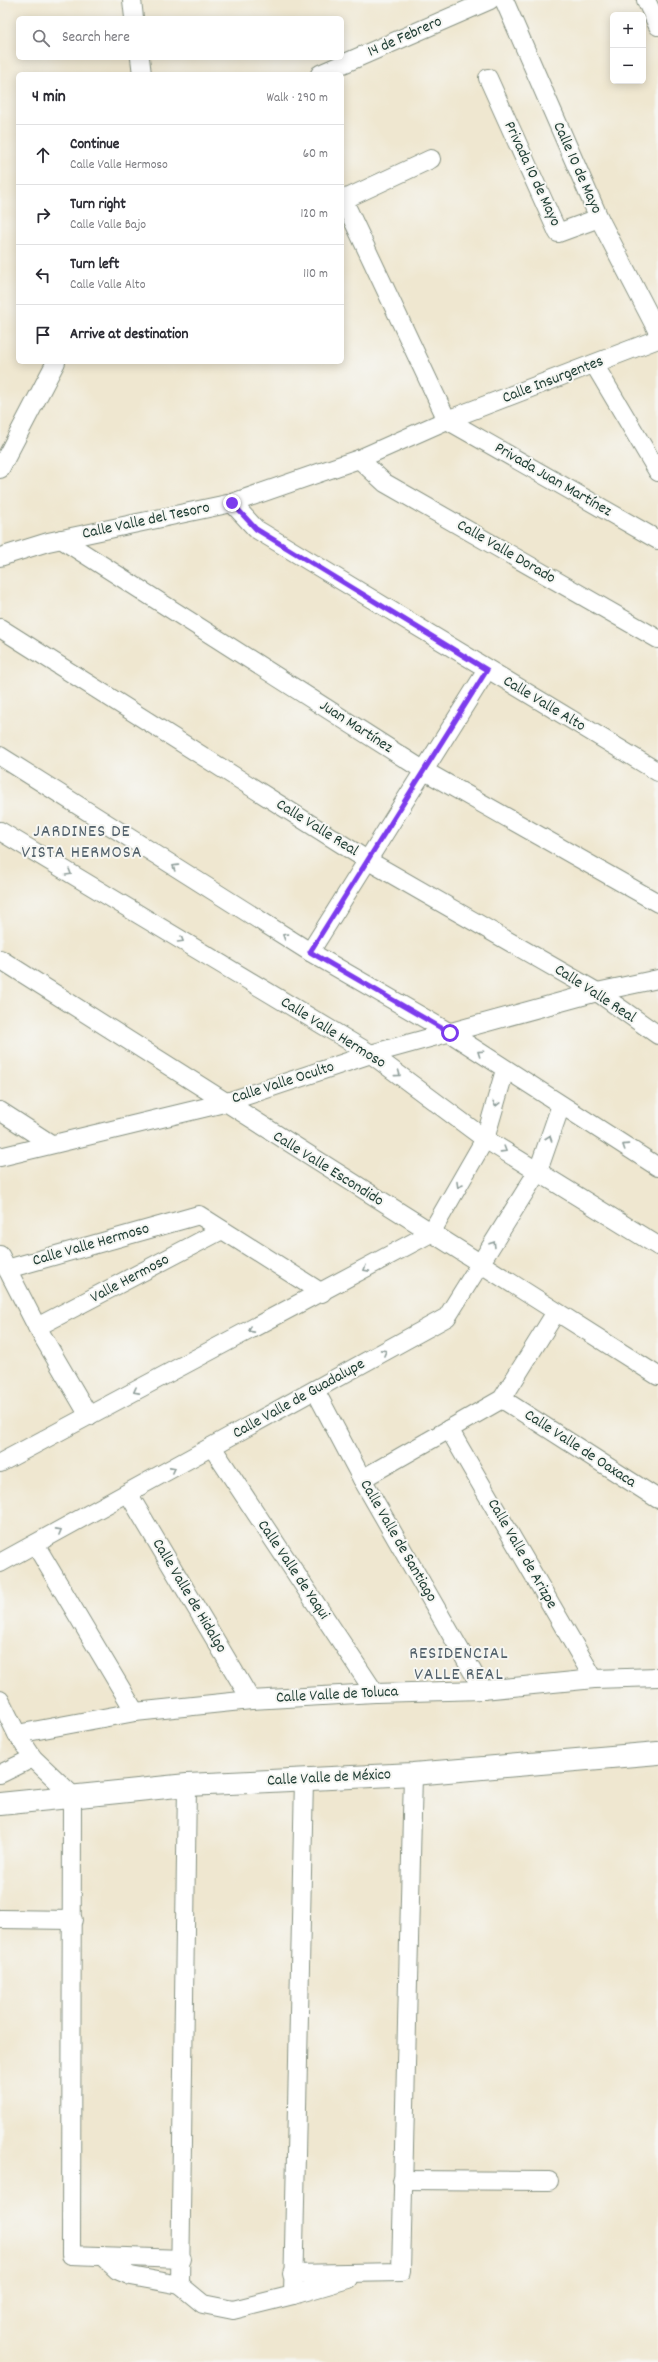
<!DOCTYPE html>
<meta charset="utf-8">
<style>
body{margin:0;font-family:Dekko,sans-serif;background:#f2f2f3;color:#2b2b33}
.controls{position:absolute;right:12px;top:12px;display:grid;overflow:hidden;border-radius:6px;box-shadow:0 2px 10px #0003}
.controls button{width:36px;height:36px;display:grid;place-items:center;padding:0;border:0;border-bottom:1px solid #e1e1e2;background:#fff;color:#2b2b33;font:20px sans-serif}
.stop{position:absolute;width:12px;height:12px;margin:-9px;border:3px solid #7c3aed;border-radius:50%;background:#fff}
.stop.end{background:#7c3aed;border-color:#fff;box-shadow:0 1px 4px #0008}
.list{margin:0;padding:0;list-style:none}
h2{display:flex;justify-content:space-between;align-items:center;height:52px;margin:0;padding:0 16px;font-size:17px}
h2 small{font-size:13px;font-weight:400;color:#7c7c81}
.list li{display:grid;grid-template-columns:26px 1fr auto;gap:12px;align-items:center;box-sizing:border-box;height:60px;padding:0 16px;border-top:1px solid #e1e1e2}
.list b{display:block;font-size:15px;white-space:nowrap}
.list p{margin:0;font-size:13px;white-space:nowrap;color:#7c7c81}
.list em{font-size:13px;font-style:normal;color:#7c7c81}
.icon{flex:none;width:22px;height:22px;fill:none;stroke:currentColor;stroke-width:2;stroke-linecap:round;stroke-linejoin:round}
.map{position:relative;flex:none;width:658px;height:2362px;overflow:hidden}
.search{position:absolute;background:#fff;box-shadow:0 2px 10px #0003;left:16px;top:16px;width:328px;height:44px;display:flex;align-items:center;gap:10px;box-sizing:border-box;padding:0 14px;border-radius:6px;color:#7c7c81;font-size:15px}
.panel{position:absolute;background:#fff;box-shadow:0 2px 10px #0003;left:16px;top:72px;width:328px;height:292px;border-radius:6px}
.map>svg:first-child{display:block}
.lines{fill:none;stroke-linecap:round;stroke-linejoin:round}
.minor-casing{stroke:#879282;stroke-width:20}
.tertiary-casing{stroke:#879282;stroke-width:24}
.minor{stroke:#fff;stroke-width:18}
.tertiary{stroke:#fff;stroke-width:22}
.oneway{stroke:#8f9e9a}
.route{stroke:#7c3aed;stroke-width:5}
.labels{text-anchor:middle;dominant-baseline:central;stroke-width:4;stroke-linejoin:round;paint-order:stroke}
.street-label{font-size:16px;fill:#1f3d34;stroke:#f6f6f2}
.quarter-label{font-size:18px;letter-spacing:1px;fill:#52616b;stroke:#f6f6f2}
</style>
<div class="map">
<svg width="658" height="2362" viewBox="0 0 658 2362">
<rect width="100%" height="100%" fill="#f6f6f2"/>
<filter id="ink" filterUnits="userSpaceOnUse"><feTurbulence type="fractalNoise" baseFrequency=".025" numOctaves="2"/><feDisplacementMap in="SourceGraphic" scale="8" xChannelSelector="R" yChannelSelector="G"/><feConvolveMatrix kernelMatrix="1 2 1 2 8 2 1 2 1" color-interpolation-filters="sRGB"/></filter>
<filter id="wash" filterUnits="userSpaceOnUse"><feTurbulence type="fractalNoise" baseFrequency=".012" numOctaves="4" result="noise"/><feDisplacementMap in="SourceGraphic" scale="16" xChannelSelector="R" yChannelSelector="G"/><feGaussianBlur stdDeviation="0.9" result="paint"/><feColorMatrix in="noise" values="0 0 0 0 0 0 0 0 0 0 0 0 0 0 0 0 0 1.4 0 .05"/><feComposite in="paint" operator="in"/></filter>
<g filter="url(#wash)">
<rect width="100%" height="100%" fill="#efe7d0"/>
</g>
<g filter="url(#ink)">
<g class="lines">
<defs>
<g id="minor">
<polyline points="132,0 134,18"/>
<polyline points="504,0 599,218 658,332"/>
<polyline points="646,0 658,26"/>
<polyline points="140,58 142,74"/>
<polyline points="320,74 490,0"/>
<polyline points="488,78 558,233 599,218"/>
<polyline points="342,197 447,420"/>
<polyline points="343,200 431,159"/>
<polyline points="594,364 658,472"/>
<polyline points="447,420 658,540"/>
<polyline points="359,459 385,483 658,639"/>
<polyline points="0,469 56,362"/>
<polyline points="232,503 256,529 658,772"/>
<polyline points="61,539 423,770 658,903"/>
<polyline points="0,557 48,542 232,503 359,459 447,420 658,339"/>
<polyline points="0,628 367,860 597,992 658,1035"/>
<polyline points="0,756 310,952 450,1033 658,1167"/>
<polyline points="0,831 371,1054 485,1139 658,1246"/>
<polyline points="310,952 487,670"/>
<polyline points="0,959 658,1376"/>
<polyline points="0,1111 51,1144"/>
<polyline points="0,1157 224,1103 371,1054 597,992 658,979"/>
<polyline points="0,1255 37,1327 89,1416"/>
<polyline points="7,1269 199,1215 322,1293"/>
<polyline points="37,1327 222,1230"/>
<polyline points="315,1390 362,1479 483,1690"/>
<polyline points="502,1399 658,1499"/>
<polyline points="449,1429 594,1679"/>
<polyline points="212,1447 375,1693"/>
<polyline points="0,1463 431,1233 485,1139 505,1070"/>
<polyline points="362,1479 502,1399 556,1312"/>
<polyline points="128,1493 251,1700"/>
<polyline points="35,1544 135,1712"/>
<polyline points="0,1563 447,1317 538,1171 561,1105"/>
<polyline points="0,1700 17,1734 33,1758 72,1795 71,2255 182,2259"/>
<polyline points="17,1734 135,1712 251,1700 375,1693 483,1690 594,1679 658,1677"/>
<polyline points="0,1774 33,1758"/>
<polyline points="187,1785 180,2285 203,2304 233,2310 293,2295 304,1779"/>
<polyline points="0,1919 73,1920"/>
<polyline points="402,2180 549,2181"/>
<polyline points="102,2256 117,2270 131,2276 180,2285"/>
<polyline points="292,2274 401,2272 413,1774"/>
<polyline points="293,2295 348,2279"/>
</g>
<polyline id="tertiary" points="0,1804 187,1785 413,1774 658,1753"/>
</defs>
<use href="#minor" class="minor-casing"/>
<use href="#tertiary" class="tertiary-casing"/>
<use href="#minor" class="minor"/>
<use href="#tertiary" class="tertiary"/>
</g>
<defs><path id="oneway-chevron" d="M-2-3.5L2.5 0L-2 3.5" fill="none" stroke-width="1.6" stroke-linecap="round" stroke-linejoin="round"/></defs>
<g class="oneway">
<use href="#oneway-chevron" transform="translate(175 867) rotate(-148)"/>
<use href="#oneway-chevron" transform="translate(69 873) rotate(31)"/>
<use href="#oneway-chevron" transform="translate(285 936) rotate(-148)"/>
<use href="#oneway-chevron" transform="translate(181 940) rotate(31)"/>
<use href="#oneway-chevron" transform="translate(480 1053) rotate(-146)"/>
<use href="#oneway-chevron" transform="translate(398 1074) rotate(36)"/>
<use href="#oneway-chevron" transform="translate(496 1104) rotate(104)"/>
<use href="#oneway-chevron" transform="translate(549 1138) rotate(-71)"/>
<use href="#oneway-chevron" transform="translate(625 1146) rotate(-147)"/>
<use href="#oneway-chevron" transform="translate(504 1150) rotate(32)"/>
<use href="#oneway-chevron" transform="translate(459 1185) rotate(120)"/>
<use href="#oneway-chevron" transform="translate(493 1244) rotate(-58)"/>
<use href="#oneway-chevron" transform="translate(366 1269) rotate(151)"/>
<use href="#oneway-chevron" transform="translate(251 1330) rotate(152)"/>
<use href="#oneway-chevron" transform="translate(384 1352) rotate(-29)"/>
<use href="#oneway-chevron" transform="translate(136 1391) rotate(152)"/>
<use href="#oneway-chevron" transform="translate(173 1469) rotate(-28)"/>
<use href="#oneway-chevron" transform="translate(59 1531) rotate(-29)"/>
</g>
</g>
<g class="lines" filter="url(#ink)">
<polyline class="route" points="232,503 256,529 487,670 310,952 450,1033"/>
</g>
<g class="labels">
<g class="street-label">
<text transform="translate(405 37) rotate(-24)">14 de Febrero</text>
<text transform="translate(577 168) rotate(66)">Calle 10 de Mayo</text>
<text transform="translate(532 174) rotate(65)">Privada 10 de Mayo</text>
<text transform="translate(553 380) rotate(-21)">Calle Insurgentes</text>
<text transform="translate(553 480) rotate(30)">Privada Juan Martínez</text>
<text transform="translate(146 521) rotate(-12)">Calle Valle del Tesoro</text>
<text transform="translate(506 552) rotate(30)">Calle Valle Dorado</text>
<text transform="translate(544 704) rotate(31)">Calle Valle Alto</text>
<text transform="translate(356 727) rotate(33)">Juan Martínez</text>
<text transform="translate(317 828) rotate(32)">Calle Valle Real</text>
<text transform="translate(595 994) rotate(33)">Calle Valle Real</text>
<text transform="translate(333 1033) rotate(32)">Calle Valle Hermoso</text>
<text transform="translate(283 1083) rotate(-18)">Calle Valle Oculto</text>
<text transform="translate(328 1169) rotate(32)">Calle Valle Escondido</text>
<text transform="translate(91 1245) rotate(-16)">Calle Valle Hermoso</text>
<text transform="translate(130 1279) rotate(-28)">Valle Hermoso</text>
<text transform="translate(299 1399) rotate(-29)">Calle Valle de Guadalupe</text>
<text transform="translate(580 1449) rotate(33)">Calle Valle de Oaxaca</text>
<text transform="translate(398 1541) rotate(60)">Calle Valle de Santiago</text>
<text transform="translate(522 1554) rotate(60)">Calle Valle de Arizpe</text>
<text transform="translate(293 1570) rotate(56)">Calle Valle de Yaqui</text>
<text transform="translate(189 1596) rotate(59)">Calle Valle de Hidalgo</text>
<text transform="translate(337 1695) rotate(-3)">Calle Valle de Toluca</text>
<text transform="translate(329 1778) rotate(-3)">Calle Valle de México</text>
</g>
<g class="quarter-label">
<text x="82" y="832">JARDINES DE<tspan x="82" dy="21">VISTA HERMOSA</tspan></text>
<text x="459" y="1654">RESIDENCIAL<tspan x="459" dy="21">VALLE REAL</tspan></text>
</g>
</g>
</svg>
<div class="controls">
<button>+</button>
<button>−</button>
</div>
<div class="stop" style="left:450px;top:1033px"></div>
<div class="stop end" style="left:232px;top:503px"></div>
<div class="search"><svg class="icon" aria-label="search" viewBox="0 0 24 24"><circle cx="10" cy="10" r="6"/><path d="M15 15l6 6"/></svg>Search here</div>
<section class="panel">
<h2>4 min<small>Walk · 290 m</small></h2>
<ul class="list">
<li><svg class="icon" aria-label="ahead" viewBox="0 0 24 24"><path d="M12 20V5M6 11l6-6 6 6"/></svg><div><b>Continue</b><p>Calle Valle Hermoso</p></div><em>60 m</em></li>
<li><svg class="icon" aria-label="right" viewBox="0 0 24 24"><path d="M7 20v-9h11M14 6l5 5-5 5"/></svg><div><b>Turn right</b><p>Calle Valle Bajo</p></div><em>120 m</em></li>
<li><svg class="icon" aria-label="left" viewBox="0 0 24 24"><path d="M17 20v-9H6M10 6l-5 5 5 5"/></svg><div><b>Turn left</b><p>Calle Valle Alto</p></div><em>110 m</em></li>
<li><svg class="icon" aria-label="arrive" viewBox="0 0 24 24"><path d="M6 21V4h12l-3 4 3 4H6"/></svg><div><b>Arrive at destination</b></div></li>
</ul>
</section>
</div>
